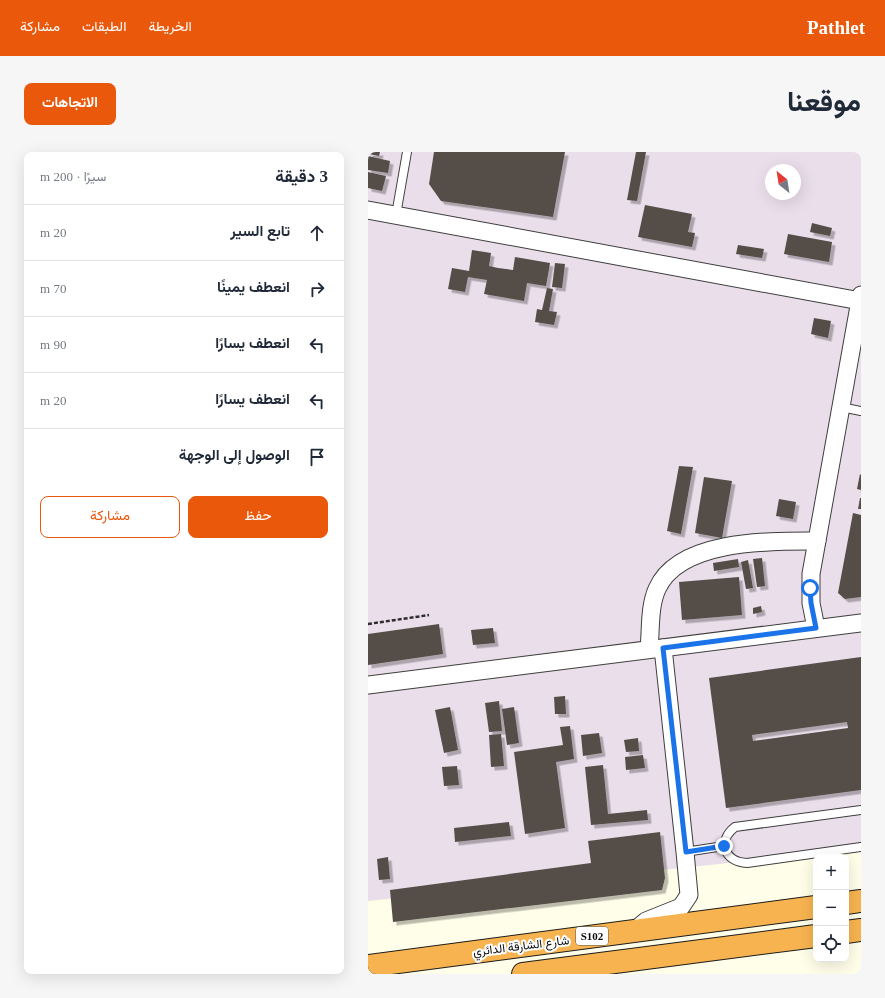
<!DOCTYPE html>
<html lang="ar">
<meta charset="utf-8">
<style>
body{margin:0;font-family:"Times New Roman",Vazirmatn,serif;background:#f6f6f7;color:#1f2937;direction:rtl}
.controls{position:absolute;right:12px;bottom:12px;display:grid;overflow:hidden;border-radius:8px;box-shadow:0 4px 16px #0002}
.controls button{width:36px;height:36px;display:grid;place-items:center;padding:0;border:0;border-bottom:1px solid #e0e1e3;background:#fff;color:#1f2937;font:20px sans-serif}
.compass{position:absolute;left:397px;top:12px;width:36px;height:36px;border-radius:50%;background:#fff;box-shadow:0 4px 16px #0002;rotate:330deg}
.stop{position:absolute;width:12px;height:12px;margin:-9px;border:3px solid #1a73e8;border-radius:50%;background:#fff}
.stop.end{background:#1a73e8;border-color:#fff;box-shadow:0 1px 4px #0008}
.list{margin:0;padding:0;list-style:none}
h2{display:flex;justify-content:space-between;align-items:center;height:52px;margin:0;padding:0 16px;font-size:17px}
h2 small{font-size:13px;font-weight:400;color:#747a83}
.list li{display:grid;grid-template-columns:26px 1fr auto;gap:12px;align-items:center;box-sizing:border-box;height:56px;padding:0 16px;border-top:1px solid #e0e1e3}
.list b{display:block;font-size:15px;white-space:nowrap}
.list em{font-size:13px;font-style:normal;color:#747a83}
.actions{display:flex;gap:8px;padding:12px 16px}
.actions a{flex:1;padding:9px 0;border:1px solid #ea580c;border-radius:8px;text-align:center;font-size:14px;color:#ea580c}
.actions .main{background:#ea580c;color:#fff}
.icon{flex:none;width:22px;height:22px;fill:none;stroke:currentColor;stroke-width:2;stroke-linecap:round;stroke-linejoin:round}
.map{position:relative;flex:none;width:493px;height:822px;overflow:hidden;direction:ltr;border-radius:8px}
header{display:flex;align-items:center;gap:24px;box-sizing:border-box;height:56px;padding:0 20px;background:#ea580c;color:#fff}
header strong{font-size:19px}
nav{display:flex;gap:22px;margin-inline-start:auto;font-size:14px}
.intro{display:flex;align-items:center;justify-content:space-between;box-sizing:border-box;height:96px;padding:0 24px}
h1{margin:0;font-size:28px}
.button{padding:10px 18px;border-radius:8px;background:#ea580c;color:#fff;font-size:14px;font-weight:700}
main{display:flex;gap:24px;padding:0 24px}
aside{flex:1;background:#fff;border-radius:8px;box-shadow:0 4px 16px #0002}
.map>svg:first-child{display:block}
.industrial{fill:#eadeea;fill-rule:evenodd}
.building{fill:#544e47;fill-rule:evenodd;filter:url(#shadow)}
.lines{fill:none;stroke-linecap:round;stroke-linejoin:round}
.service-casing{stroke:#3e3e3e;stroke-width:10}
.minor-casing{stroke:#3e3e3e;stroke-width:19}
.motorway-casing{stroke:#1c1c1c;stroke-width:24}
.path{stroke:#2d2d2d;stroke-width:2.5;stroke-dasharray:4 2;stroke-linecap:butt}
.service{stroke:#fff;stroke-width:8}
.minor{stroke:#fff;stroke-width:17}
.motorway{stroke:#f7b34f;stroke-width:22}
.route{stroke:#1a73e8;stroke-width:5}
.labels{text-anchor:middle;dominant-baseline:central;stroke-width:4;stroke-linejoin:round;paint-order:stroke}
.shield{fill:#fff;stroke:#545454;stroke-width:1}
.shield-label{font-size:11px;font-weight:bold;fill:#0b0b0b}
.street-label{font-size:12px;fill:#0b0b0b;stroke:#fff}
</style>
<header>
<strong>Pathlet</strong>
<nav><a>الخريطة</a><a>الطبقات</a><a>مشاركة</a></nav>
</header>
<div class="intro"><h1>موقعنا</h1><a class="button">الاتجاهات</a></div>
<main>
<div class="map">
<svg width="493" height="822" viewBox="0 0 493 822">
<defs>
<filter id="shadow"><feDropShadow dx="3.5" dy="3.5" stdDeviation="0" flood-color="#0004"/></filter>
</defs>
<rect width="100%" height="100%" fill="#fffee9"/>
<path class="industrial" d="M0 0H493V697L0 749ZM403 18H427V42H403Z"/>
<g class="building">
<polygon points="1,0 12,0 11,4 1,2"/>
<polygon points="66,0 197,0 185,65 73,49 61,32"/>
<polygon points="268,0 278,0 269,49 259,48"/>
<polygon points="0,4 22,9 20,21 0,18"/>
<polygon points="0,20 18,24 14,39 0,36"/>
<polygon points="277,53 324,62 320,80 327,81 324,95 270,85"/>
<polygon points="444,71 464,76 462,84 442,80"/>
<polygon points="420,82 464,90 461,110 416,102"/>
<polygon points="370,93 396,97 394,106 368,102"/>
<polygon points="104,98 123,101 121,114 130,116 145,118 147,105 182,111 178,134 159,131 156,149 116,142 119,128 100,125 97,140 80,137 84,116 101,119"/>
<polygon points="187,111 197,112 194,136 184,135"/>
<polygon points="179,136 185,137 181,159 189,160 186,173 167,170 169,157 174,158"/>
<polygon points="446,166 463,169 460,186 443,182"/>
<polygon points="311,314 325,315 313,382 299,379"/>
<polygon points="492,322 493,323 493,338 489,337"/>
<polygon points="336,325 364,329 354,386 327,381"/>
<polygon points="492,346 493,346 493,357 490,357"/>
<polygon points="411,347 428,350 425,367 408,364"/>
<polygon points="485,361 493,363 493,445 477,447 470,441"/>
<polygon points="394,406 397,434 389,435 385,407"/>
<polygon points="370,407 371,415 346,419 345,411"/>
<polygon points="380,408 385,436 378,437 373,410"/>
<polygon points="371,425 374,463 314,468 311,430"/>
<polygon points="393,454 394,460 385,462 385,456"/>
<polygon points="71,472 75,502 0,513 0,482"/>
<polygon points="125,476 127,491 105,493 103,478"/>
<path d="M493 505V638L358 656 341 526ZM479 570 480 576 385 589 384 583Z"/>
<polygon points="197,544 198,562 187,562 186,545"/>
<polygon points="131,549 134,579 121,580 117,551"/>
<polygon points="82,555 90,598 76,601 67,558"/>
<polygon points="146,555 151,591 139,593 134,557"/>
<polygon points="202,574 206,607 188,610 197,676 157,682 146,600 195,593 192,575"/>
<polygon points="231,581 234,601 215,604 213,583"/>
<polygon points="133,582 136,614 123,615 121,583"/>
<polygon points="270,586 271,599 258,600 256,588"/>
<polygon points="275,603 277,616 258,618 257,605"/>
<polygon points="235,613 240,662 279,658 280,668 223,673 217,615"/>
<polygon points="89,614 91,633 76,634 74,615"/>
<polygon points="141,670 143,684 87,690 86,676"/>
<polygon points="292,680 297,726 294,738 25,770 22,738 223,711 220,689"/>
<polygon points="20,705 22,727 11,728 9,707"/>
</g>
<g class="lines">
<defs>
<g id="service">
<polyline points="28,63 39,0"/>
<polyline points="473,255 493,259"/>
<path d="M493 658 367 675C349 689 356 710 379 711L493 695"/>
<polyline points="317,700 356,694"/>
</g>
<g id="minor">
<polyline points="0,58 492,149"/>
<polyline points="448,476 443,451 443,422 493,143"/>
<path d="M281 497C283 478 281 455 289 437 311 387 403 389 449 389"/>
<polyline points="0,533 493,471"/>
<polyline points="267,778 278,769 313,755 321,743 317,700 295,496"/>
</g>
<g id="motorway">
<polyline points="478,751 493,749"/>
<polyline points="478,780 493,778"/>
<polyline points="0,814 448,755"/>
<polyline points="155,822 448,784"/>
</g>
</defs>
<use href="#service" class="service-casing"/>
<use href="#minor" class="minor-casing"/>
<use href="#motorway" class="motorway-casing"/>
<polyline class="path" points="0,472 61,463"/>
<use href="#service" class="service"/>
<use href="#minor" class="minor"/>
<use href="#motorway" class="motorway"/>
</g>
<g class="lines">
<polyline class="route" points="356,694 318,700 295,496 448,476 443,451 442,436"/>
</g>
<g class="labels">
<rect class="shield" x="208" y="775" width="32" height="18" rx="3"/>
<g class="shield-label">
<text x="224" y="784">S102</text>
</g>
<g class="street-label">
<text transform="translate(153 794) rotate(-7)">شارع الشارقة الدائري</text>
</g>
</g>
</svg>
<div class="controls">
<button>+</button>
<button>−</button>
<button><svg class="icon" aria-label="locate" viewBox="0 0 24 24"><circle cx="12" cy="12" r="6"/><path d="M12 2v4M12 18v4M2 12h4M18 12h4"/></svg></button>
</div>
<svg class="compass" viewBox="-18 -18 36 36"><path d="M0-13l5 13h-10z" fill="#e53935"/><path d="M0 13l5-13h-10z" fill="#747a83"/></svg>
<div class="stop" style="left:442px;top:436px"></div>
<div class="stop end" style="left:356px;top:694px"></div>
</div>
<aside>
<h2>3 دقيقة<small>سيرًا · 200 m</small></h2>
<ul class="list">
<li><svg class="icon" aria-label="ahead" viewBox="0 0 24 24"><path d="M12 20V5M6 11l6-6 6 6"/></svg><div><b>تابع السير</b></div><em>20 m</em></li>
<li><svg class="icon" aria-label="right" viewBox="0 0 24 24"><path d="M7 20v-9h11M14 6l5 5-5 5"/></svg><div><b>انعطف يمينًا</b></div><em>70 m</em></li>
<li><svg class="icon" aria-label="left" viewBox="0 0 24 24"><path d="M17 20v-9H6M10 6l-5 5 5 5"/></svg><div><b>انعطف يسارًا</b></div><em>90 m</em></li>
<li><svg class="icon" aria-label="left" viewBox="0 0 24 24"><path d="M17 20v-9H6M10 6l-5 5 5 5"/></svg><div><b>انعطف يسارًا</b></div><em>20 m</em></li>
<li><svg class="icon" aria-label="arrive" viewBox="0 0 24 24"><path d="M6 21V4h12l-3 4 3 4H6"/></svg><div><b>الوصول إلى الوجهة</b></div></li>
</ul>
<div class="actions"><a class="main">حفظ</a><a>مشاركة</a></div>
</aside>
</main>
